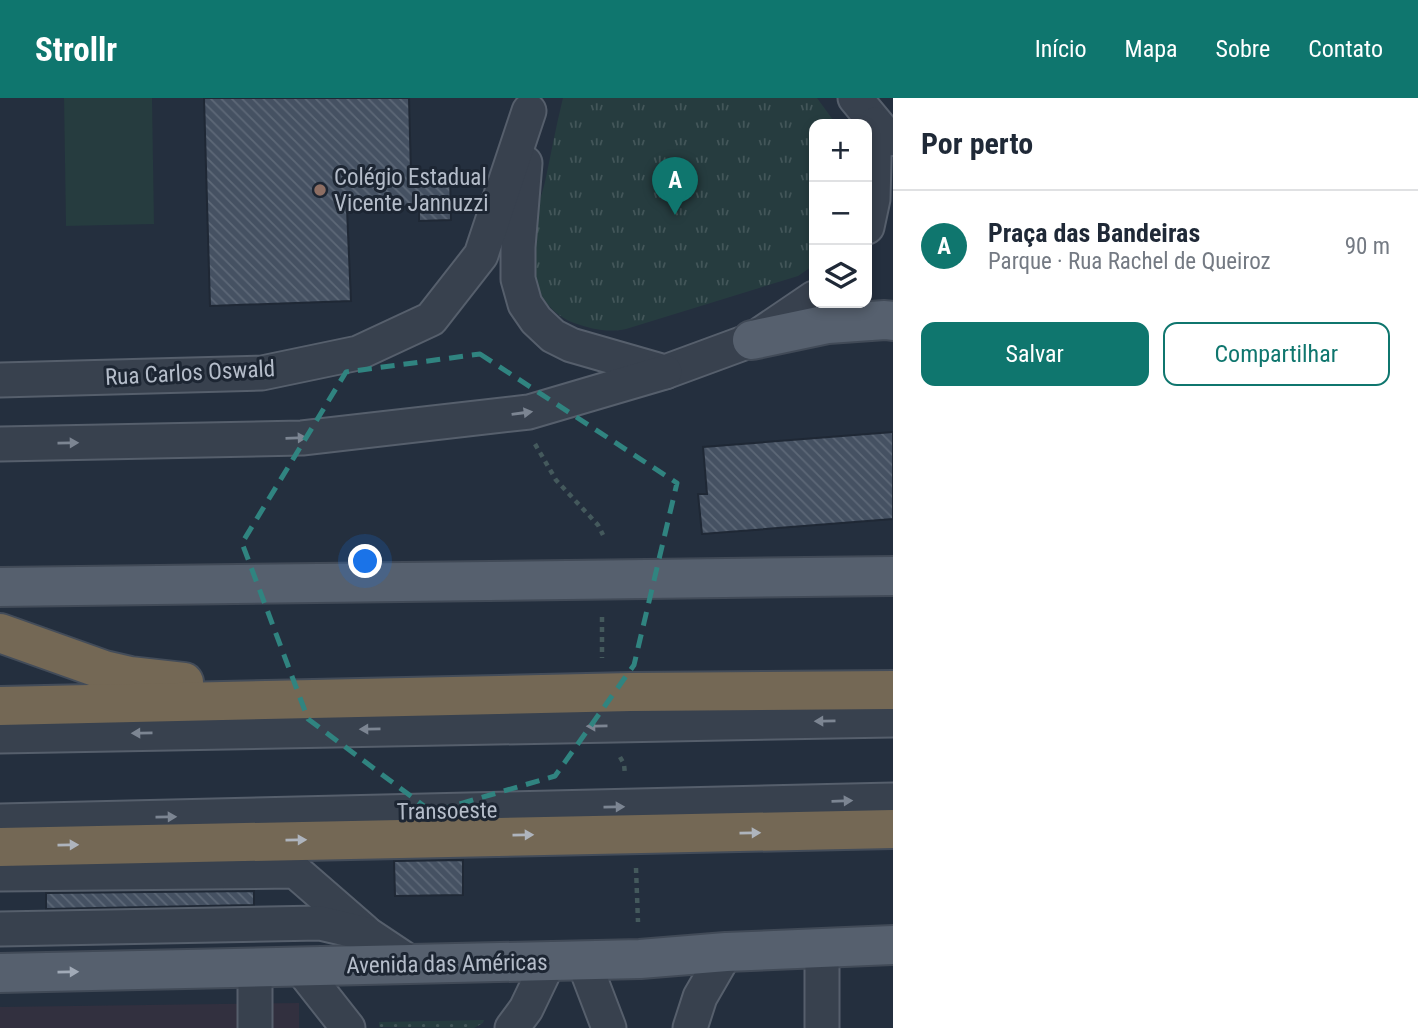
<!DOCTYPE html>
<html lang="pt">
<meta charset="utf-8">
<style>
body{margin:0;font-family:"Roboto Condensed",sans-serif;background:#f6f6f7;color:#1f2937}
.controls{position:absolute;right:21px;top:21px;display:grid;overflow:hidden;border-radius:14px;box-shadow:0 4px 10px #0003}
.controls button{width:63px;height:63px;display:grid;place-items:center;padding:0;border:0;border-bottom:2px solid #e0e1e3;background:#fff;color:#1f2937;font:35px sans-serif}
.you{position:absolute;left:366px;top:464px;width:24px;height:24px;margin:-18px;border:5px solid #fff;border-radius:50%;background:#1a73e8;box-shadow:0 0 0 10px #1a73e833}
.badge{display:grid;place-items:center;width:46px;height:46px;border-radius:50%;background:#0f766e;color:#fff;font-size:23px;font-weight:700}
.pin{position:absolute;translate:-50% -58px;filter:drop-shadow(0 2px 4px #0008)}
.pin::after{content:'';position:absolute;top:37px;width:24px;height:21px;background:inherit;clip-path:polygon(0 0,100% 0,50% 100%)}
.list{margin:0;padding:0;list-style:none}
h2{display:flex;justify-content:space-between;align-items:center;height:91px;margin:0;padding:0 28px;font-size:30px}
h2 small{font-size:23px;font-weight:400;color:#747a83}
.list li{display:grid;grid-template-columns:46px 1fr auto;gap:21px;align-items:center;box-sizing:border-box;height:112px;padding:0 28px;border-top:2px solid #e0e1e3}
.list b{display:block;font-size:26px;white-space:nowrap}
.list p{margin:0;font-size:23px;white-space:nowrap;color:#747a83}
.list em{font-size:23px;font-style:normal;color:#747a83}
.actions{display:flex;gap:14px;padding:21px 28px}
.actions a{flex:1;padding:16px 0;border:2px solid #0f766e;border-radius:14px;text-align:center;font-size:24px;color:#0f766e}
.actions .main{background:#0f766e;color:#fff}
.icon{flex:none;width:38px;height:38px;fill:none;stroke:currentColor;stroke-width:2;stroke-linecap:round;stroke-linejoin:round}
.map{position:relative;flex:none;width:893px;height:930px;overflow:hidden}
header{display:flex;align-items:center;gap:42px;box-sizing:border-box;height:98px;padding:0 35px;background:#0f766e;color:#fff}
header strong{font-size:33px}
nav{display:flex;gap:38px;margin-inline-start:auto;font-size:24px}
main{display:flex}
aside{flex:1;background:#fff}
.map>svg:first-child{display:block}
.medical{fill:#32303f}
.grass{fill:url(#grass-dots)}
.park{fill:url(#park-tufts)}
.pitch{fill:#263c3f}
.building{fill:url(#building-back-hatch);stroke:#1f2835;stroke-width:2}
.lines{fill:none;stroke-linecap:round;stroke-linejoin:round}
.minor-casing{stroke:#565f6c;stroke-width:37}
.major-casing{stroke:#414a57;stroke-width:42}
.highway-casing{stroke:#434c59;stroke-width:42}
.path{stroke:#44595c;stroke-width:4.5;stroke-dasharray:5 5;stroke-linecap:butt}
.minor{stroke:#38414e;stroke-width:33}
.major{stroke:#56606e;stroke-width:38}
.highway{stroke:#746855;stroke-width:38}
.oneway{fill:#7c8592}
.oneway2{fill:#aeb4bd}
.oneway3{fill:#a1aab7}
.marked{fill:none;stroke:#308480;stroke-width:5;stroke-dasharray:14 9;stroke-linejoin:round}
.education-dot{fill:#8d6e63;stroke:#1d2633;stroke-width:2.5}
.labels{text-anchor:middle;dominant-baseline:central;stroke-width:6;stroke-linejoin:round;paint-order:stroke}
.poi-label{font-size:23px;fill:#b4bcc9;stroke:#1d2633;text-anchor:start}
.street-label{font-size:23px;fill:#b4bcc9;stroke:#1d2633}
</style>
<header>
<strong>Strollr</strong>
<nav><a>Início</a><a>Mapa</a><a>Sobre</a><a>Contato</a></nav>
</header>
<main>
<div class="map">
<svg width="893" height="930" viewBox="0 0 893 930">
<defs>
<pattern id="grass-dots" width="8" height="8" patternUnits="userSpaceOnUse" patternTransform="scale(1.75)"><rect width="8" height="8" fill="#263c3f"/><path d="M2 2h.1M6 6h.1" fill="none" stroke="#435659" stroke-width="1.8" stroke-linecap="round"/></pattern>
<pattern id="park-tufts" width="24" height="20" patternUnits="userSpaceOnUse" patternTransform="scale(1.75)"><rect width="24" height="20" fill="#263c3f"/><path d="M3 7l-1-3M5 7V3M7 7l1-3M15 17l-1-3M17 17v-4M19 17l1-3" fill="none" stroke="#435659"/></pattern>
<pattern id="building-back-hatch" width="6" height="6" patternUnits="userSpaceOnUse" patternTransform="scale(1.75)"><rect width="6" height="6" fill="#455162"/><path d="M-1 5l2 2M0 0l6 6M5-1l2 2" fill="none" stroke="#5d6877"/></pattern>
</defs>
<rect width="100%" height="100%" fill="#242f3e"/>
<polygon class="medical" points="299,905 299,930 0,930 0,909"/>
<polygon class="grass" points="484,922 483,925 474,930 379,929 379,924"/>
<path class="park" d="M563 0H817L836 26H814V167L798 178 626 231C607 235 592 231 574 225 536 211 526 167 532 131 535 115 541 100 545 84 551 56 556 28 563 0Z"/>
<polygon class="pitch" points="64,0 152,0 154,126 66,128"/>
<g class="building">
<polygon points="204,0 409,0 411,76 450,76 451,122 419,123 419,108 347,111 351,203 210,208"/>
<polygon points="893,334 893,421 702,436 698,396 707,396 703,349"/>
<polygon points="463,762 463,797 395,798 394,763"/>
<polygon points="254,793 254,807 46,811 46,795"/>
</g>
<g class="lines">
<defs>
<g id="minor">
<polyline points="855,0 889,41"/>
<polyline points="525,65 518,149 518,181 525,206 536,222 553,238 571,247 665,274 752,242 814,200"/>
<polyline points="867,129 873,101 875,26"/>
<polyline points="0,282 262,275 358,255 431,221 481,157 529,13"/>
<polyline points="0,346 302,340 529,314 665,274"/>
<polyline points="0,638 893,622"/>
<polyline points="0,723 893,702"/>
<polyline points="0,776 295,773 364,833"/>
<polyline points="0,831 320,825 367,836 412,866"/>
<polyline points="822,850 822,930"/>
<polyline points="583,862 609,930"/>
<polyline points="300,869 348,930"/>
<polyline points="255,870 255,930"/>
<polyline points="512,930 526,911 549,863"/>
<polyline points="690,930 700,899 726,854"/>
</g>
<g id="major">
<polyline points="752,242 828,226 885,222 893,223"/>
<polyline points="0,489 893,478"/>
<polyline points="0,875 640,861 726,854 893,847"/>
</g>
<g id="highway">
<polyline points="0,535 104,572 130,578 184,584"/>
<polyline points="0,608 631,594 893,592"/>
<polyline points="0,749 893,731"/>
</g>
</defs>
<use href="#minor" class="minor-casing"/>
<use href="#major" class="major-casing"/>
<use href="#highway" class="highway-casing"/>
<g class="path">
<polyline points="535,346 556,382 598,427 603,437"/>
<polyline points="602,519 602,560"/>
<polyline points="620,659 624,666 625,677"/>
<polyline points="636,770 638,824"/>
</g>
<use href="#minor" class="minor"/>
<use href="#major" class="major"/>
<use href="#highway" class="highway"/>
</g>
<defs><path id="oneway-solid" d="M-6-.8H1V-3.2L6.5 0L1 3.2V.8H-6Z" transform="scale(1.75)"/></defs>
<g class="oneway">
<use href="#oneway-solid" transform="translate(522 315) rotate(-8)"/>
<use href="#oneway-solid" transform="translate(296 340) rotate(-2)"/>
<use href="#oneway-solid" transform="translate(68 345) rotate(-1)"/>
<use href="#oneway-solid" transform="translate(825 623) rotate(179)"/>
<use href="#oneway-solid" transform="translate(597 628) rotate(179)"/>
<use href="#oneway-solid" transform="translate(370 631) rotate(179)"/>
<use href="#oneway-solid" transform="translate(142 635) rotate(179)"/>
<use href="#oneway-solid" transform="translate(842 703) rotate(-2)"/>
<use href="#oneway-solid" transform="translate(614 709) rotate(-1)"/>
<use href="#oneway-solid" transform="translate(166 719) rotate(-1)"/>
</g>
<g class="oneway2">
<use href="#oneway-solid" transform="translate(750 735) rotate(-1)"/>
<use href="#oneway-solid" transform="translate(523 737) rotate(-1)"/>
<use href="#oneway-solid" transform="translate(296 742) rotate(-1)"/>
<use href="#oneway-solid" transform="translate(68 747) rotate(-1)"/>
</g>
<use class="oneway3" href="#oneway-solid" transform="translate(68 874) rotate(-1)"/>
<path class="marked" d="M480 256 677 385 634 567 555 678 432 714 308 621 242 445 346 274Z"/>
<circle class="education-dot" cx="320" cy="92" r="7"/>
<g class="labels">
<g class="poi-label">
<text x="334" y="79">Colégio Estadual<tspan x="334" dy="26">Vicente Jannuzzi</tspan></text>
</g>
<g class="street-label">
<text transform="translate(190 275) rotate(-3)">Rua Carlos Oswald</text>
<text transform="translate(447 713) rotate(-1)">Transoeste</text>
<text transform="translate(447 866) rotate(-1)">Avenida das Américas</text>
</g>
</g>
</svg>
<div class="controls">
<button>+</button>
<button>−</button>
<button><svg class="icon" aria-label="layers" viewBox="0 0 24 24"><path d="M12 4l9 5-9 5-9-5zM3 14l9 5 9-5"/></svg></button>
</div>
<div class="you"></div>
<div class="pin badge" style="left:675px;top:117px">A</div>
</div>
<aside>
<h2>Por perto<small></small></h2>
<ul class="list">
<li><span class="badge">A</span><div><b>Praça das Bandeiras</b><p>Parque · Rua Rachel de Queiroz</p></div><em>90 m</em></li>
</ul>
<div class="actions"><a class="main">Salvar</a><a>Compartilhar</a></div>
</aside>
</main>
